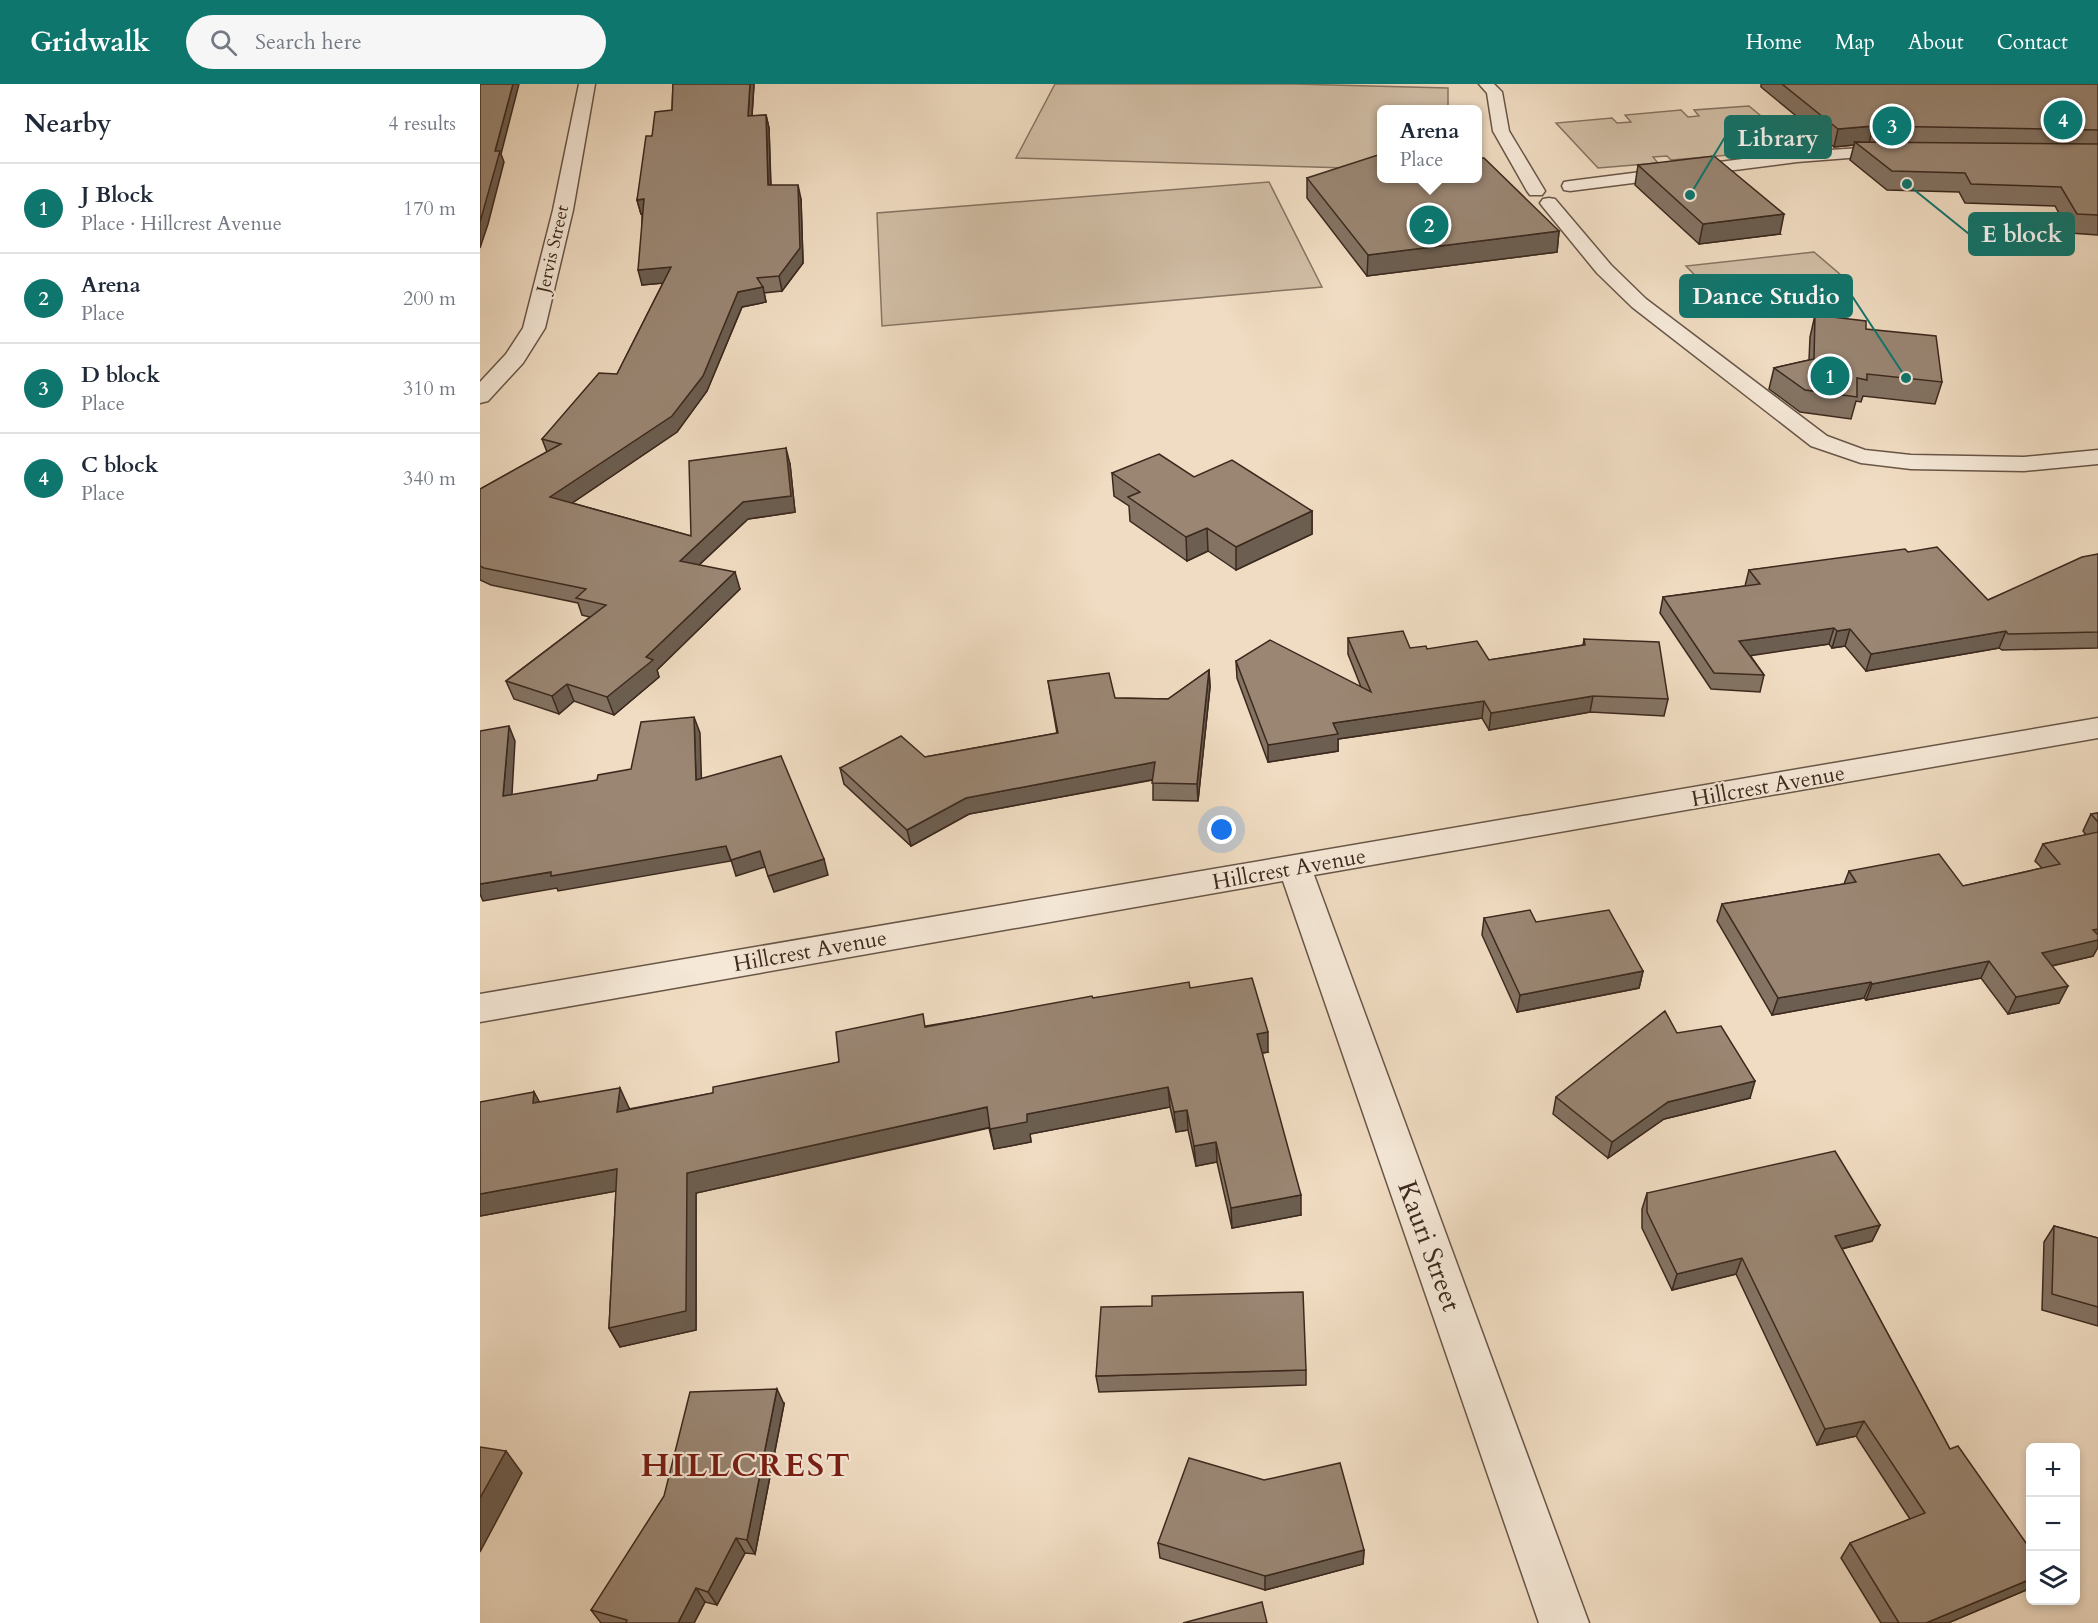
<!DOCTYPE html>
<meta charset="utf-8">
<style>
body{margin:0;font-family:Cardo,serif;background:#f6f6f7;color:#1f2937}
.controls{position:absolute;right:18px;bottom:18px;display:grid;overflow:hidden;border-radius:9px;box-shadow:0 3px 9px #0003}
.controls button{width:54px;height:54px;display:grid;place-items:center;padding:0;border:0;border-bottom:2px solid #e0e1e3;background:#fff;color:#1f2937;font:30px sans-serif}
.you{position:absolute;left:742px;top:746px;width:21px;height:21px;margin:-15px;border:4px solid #fff;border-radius:50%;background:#1a73e8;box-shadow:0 0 0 9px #1a73e833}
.badge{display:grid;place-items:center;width:39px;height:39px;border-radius:50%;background:#0f766e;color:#fff;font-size:20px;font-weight:700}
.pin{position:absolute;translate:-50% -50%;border:3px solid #fff;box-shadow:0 2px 6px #0006}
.popup{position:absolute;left:897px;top:21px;width:105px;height:78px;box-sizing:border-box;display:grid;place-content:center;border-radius:9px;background:#fff;filter:drop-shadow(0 2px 4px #0005);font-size:20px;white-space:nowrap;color:#747a83}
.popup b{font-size:22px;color:#1f2937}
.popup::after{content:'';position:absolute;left:50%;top:100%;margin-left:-12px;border:12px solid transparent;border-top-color:#fff}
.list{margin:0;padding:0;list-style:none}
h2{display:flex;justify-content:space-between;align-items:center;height:78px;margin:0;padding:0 24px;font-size:26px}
h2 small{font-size:20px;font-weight:400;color:#747a83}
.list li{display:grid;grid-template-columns:39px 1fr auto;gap:18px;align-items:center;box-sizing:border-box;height:90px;padding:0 24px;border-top:2px solid #e0e1e3}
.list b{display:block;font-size:22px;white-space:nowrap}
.list p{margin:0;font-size:20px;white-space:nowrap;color:#747a83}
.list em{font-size:20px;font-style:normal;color:#747a83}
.icon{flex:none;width:33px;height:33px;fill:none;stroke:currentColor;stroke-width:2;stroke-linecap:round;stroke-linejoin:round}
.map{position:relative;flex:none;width:1618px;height:1539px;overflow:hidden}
header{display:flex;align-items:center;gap:36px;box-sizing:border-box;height:84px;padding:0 30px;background:#0f766e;color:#fff}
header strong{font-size:28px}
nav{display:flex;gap:33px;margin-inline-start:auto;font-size:21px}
.search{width:420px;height:54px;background:#f6f6f7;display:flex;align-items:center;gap:15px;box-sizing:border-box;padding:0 21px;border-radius:33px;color:#747a83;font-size:22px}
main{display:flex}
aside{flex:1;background:#fff}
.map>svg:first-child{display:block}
.green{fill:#d1bea6;stroke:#867462;stroke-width:1.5}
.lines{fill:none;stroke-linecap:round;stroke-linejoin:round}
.lane-casing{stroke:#695647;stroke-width:3}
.street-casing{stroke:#695647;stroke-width:3}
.lane{fill:#f5e8d7;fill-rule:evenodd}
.street{fill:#f5e8d7;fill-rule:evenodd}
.wall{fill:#847363;stroke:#3c291e;stroke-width:1.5}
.shaded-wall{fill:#6c5e50;stroke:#3c291e;stroke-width:1.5}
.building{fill:#9a8673;stroke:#3c291e;stroke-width:1.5}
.labels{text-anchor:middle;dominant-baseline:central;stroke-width:4.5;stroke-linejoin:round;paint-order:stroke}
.far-street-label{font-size:18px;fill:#3c291e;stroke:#f5e8d7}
.street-label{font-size:22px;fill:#3c291e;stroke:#f5e8d7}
.near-street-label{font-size:27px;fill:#3c291e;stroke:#f5e8d7}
.near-district-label{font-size:33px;font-weight:bold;letter-spacing:1.5px;fill:#7a1f14;stroke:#f5e8d7}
.leader{fill:none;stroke:#0f766e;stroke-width:2}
.callout-dot{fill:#0f766e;stroke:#f5e8d7;stroke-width:2}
.callout{fill:#0f766e;stroke:#0f766e;stroke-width:2}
.callout-label{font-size:24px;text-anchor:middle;font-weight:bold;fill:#fff}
</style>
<header>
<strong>Gridwalk</strong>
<div class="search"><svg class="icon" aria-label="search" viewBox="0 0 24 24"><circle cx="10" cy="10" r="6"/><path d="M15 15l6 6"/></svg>Search here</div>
<nav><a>Home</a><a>Map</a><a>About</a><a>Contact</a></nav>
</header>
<main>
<aside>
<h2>Nearby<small>4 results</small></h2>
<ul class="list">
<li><span class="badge">1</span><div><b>J Block</b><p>Place · Hillcrest Avenue</p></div><em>170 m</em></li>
<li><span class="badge">2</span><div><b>Arena</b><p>Place</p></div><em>200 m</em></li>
<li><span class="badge">3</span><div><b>D block</b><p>Place</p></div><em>310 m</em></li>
<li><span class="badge">4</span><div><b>C block</b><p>Place</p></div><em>340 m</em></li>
</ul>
</aside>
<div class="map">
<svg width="1618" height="1539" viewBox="0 0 1618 1539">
<rect width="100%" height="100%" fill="#f0dcc2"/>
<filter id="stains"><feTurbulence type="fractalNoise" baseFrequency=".00333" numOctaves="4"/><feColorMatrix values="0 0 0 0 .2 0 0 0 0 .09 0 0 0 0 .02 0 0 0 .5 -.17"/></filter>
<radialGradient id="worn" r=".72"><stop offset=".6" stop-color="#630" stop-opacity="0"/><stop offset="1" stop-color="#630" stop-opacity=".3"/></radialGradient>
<g class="green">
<polygon points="575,0 814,0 968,4 968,25 901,26 901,85 536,74"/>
<polygon points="1269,22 1322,66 1264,71 1257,65 1245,66 1250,71 1191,76 1187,72 1173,73 1178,79 1118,84 1076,39 1132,34 1137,39 1151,38 1145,31 1201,26 1208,33 1219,32 1214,26"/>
<polygon points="789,98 842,203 402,242 397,129"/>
<polygon points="1334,168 1368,197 1236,213 1206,182"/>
</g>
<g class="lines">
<defs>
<g id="lane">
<polygon points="999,0 1014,0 1022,8 1029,47 1065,107 1062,111 1050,111 1047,107 1013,47 1007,9"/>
<polygon points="1414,62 1422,67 1420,70 1317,78 1090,107 1084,106 1082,102 1084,98 1090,97 1317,68"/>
<polygon points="1069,114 1075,115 1131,181 1166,215 1347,352 1385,366 1431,371 1544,373 1618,366 1618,380 1544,387 1431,385 1381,379 1331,362 1152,223 1117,189 1063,123 1060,119 1063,115"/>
</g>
<g id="street">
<polygon points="99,0 115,0 93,126 65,244 43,279 8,317 0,319 0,298 26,270 43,244 73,126"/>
<polygon points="1618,634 1618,654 834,791 1109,1539 1059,1539 803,797 0,938 0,910"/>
</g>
</defs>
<use href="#lane" class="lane-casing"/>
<use href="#street" class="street-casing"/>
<use href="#lane" class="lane"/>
<use href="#street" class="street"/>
</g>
<g class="wall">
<polygon points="193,0 274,0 272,32 286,31 289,44 291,101 321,115 323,179 302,207 284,209 286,218 262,223 227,307 197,348 92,419 211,452 310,380 315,428 268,435 219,481 260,505 177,586 179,593 134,631 94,617 79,630 34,615 26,597 110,533 102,531 98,519 11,501 0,496 0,405 67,368 62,355 137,290 183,199 162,201 162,130 161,130 157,116 172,52 192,26"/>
<polygon points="1281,0 1618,0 1618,151 1590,149 1575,122 1485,119 1479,108 1407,106 1370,76 1374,61 1354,63 1281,3"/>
<polygon points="1158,81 1300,150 1219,160 1155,101"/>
<polygon points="827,94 1079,147 1077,168 887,192 827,114"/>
<polygon points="1335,231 1386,245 1462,298 1455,320 1383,312 1381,318 1376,317 1371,335 1320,328 1289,305 1294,284 1329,276 1330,253"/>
<polygon points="632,389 714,393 832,427 832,450 756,486 728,467 707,477 650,437 649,422 634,412"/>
<polygon points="1428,468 1508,516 1618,470 1618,564 1522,566 1519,564 1386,587 1365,562 1352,564 1349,560 1270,571 1284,591 1280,608 1231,605 1180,529 1183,513 1265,502 1269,486"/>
<polygon points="868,554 930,564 947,565 1009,576 1103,561 1104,555 1188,615 1184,632 1110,628 1009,646 1002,634 858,655 858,667 788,678 757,594 756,577 881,603 868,570"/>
<polygon points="729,586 730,603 718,717 673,716 673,696 489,730 431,762 364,700 360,684 445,673 577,649 568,597 635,614 688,615"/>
<polygon points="1618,729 1618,863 1613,872 1572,882 1579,919 1528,930 1501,894 1386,916 1384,914 1292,931 1237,837 1242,820 1364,800 1369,787 1483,802 1562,784 1555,777 1563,760 1606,751 1603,747 1611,730"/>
<polygon points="1004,834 1056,838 1163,887 1159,904 1037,928 1002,851"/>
<polygon points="710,904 788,968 782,969 821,1131 752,1144 737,1078 716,1082 708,1046 696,1048 690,1023 550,1050 551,1058 514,1065 509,1044 216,1109 216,1246 140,1263 129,1244 136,1107 0,1132 54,1008 59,1018 149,1024 149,1025 233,1009 359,978 446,942 613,914"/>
<polygon points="1197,949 1270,1014 1184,1035 1128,1074 1073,1030 1076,1013"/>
<polygon points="1167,1109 1400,1141 1392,1157 1362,1165 1470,1365 1551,1466 1551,1504 1468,1539 1401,1539 1361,1474 1370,1459 1430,1435 1376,1352 1337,1361 1256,1190 1192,1206 1162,1144 1162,1125"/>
<polygon points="1574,1142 1618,1154 1618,1242 1562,1226 1564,1158"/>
<polygon points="826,1286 826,1301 619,1308 616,1292"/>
<polygon points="304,1320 275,1470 265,1469 237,1521 225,1518 214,1539 121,1539 111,1526"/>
<polygon points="678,1459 884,1466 883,1480 785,1506 680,1474"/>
</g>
<g class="shaded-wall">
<polygon points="33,0 39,0 21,70 24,78 8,140 0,164 0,138 15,67"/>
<polygon points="270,0 274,0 271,46 268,32"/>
<polygon points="286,31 289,44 291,115 288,101"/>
<polygon points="1393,42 1389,60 1375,58 1374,61 1354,63 1358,45"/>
<polygon points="318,101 321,115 323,179 302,207 299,192"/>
<polygon points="164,115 168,130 161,130 157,116"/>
<polygon points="1304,130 1300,150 1219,160 1223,140"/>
<polygon points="1079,147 1077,168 887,192 888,171"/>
<polygon points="191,183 195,198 162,201 158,186"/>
<polygon points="283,203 286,218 262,223 227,307 197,348 76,430 70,413 258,208"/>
<polygon points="306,364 310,380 315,428 268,435 205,494 200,477 263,418"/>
<polygon points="832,427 832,450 756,486 756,463"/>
<polygon points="727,444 728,467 707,477 706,453"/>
<polygon points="255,488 260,505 177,586 179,593 134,631 127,613 166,573"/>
<polygon points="1354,544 1349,560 1255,574 1259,557"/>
<polygon points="1370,545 1365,562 1352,564 1357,547"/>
<polygon points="1526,547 1519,564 1386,587 1391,570"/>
<polygon points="729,586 730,603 718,717 717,700"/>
<polygon points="87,600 94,617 79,630 72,612"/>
<polygon points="1113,612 1110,628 1009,646 1011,629"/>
<polygon points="1004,617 1002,634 858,655 858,667 788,678 788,661 853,639"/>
<polygon points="214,633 220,649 222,712 216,696"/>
<polygon points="29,642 35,657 31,728 23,712"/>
<polygon points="675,678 676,695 489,730 431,762 427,746 486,714"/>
<polygon points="246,762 251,777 78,807 77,804 3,817 0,810 0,800 71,788"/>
<polygon points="280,767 285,783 256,792 251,776"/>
<polygon points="344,775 348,791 294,808 288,792"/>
<polygon points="1618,845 1618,863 1613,872 1554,886 1562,869 1613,846"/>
<polygon points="1509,877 1501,894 1386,916 1392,900"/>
<polygon points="1163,887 1159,904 1037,928 1040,911"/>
<polygon points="1391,898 1384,914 1292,931 1298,914"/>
<polygon points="1588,902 1579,919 1528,930 1536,913"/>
<polygon points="788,948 788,968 777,970 777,950"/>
<polygon points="1275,997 1270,1014 1184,1035 1128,1074 1132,1058 1188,1018"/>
<polygon points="688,1003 690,1023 550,1050 551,1058 514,1065 510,1045 547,1030"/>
<polygon points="140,1004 149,1024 147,1048 137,1028"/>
<polygon points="54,1008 65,1028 53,1019"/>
<polygon points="507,1023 511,1043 216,1109 216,1246 140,1263 129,1244 207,1089"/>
<polygon points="707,1026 708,1046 696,1048 694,1028"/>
<polygon points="736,1058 737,1078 716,1082 714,1062"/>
<polygon points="137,1085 147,1105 0,1132 0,1110"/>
<polygon points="821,1111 821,1131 752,1144 751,1124"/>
<polygon points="1400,1141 1392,1157 1348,1168 1355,1152"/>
<polygon points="1262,1174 1256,1190 1192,1206 1197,1190"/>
<polygon points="297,1305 304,1320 275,1470 267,1456"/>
<polygon points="1384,1337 1376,1352 1337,1361 1345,1345"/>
<polygon points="26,1367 42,1389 0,1468 0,1414"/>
<polygon points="256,1454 265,1469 237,1521 228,1508"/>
<polygon points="884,1466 883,1480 785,1506 785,1492"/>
<polygon points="1551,1495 1551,1504 1468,1539 1446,1539"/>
<polygon points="216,1504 225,1518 214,1539 198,1539"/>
</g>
<g class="building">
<polygon points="0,0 33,0 15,67 20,67 0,138"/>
<polygon points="193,0 270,0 268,32 286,31 288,101 318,101 320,164 299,192 277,194 283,203 258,208 223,292 192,332 70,413 211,452 209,377 306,364 311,412 263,418 200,477 255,488 166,573 173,576 127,613 87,600 72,612 26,597 126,521 96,514 106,505 4,484 0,482 0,405 81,360 62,355 119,289 137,290 191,183 158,186 164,115 157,116 166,52 172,52 175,28 192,26"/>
<polygon points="1302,0 1618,0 1618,46 1393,42 1358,45"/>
<polygon points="1375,58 1618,60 1618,131 1597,130 1581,103 1491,100 1485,89 1412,87"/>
<polygon points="901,70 901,94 997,94 997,74 1004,74 1079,147 888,171 827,94"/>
<polygon points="1234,72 1304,130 1223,140 1158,81"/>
<polygon points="1335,231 1386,237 1386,245 1456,252 1462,298 1387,290 1387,296 1377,294 1377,313 1325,306 1294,284 1334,275"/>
<polygon points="679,370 714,393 752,376 832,427 756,463 727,444 706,453 648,413 660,408 632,389"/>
<polygon points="1457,463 1508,516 1602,473 1618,470 1618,548 1528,550 1526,547 1391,570 1370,545 1357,547 1354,544 1259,557 1284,591 1234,589 1183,513 1280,500 1269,486 1425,465 1428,468"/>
<polygon points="923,547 930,564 946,562 947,565 997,557 1009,576 1105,561 1104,555 1179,558 1188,615 1113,612 1011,629 1004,617 853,639 858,650 788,661 756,577 790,556 891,608 868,554"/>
<polygon points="729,586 717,700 672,699 675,678 486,714 427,746 360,684 421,652 445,673 578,649 568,597 629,589 635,614 688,615"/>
<polygon points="214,633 216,696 301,672 344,775 288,792 280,767 251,776 246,762 71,792 71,788 0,800 0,647 29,642 23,712 117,696 118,691 151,685 161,638"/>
<polygon points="1618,729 1618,738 1611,730"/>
<polygon points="1618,748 1618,845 1613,846 1618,851 1618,856 1562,869 1588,902 1536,913 1509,877 1392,900 1391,898 1298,914 1242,820 1376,798 1369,787 1459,770 1483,802 1580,780 1563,760"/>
<polygon points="1050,826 1056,838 1129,826 1163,887 1040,911 1004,834"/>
<polygon points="772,894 788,948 777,950 821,1111 751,1124 736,1058 714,1062 707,1026 694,1028 688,1003 547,1030 547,1038 510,1045 507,1023 207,1089 206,1227 129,1244 137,1085 0,1110 0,1018 54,1008 53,1019 140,1004 137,1028 233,1009 233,1003 359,978 356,948 443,930 445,943 612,912 613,914 709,898 710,904"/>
<polygon points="1185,927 1197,949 1241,942 1275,997 1188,1018 1132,1058 1076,1013"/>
<polygon points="1355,1067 1400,1141 1355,1152 1470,1365 1478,1362 1551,1466 1551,1495 1446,1539 1419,1539 1370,1459 1445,1429 1384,1337 1345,1345 1262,1174 1197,1190 1167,1128 1167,1109"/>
<polygon points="1574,1142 1618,1154 1618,1223 1572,1210"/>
<polygon points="823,1208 826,1286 616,1292 621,1223 672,1222 672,1212"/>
<polygon points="297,1305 267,1456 256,1454 228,1508 216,1504 198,1539 146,1539 147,1536 111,1526 184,1412 210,1308"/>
<polygon points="0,1363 26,1367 0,1414"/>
<polygon points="709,1374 784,1396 860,1379 884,1466 785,1492 678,1459"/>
<polygon points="782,1518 787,1539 703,1539"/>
</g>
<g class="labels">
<g class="far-street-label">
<text transform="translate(73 165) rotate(-77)">Jervis Street</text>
</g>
<g class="street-label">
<text transform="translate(1288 702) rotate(-10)">Hillcrest Avenue</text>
<text transform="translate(809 785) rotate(-10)">Hillcrest Avenue</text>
<text transform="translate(330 867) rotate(-10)">Hillcrest Avenue</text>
</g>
<g class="near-street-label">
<text transform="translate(949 1162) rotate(70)">Kauri Street</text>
</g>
<g class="near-district-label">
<text x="266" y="1381">HILLCREST</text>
</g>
</g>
<path class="leader" d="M1210 111L1245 53M1427 100L1489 150M1426 294L1372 212"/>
<g class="callout-dot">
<circle cx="1210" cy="111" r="6"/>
<circle cx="1427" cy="100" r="6"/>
<circle cx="1426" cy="294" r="6"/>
</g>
<g class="callout">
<rect x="1245" y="32" width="106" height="42" rx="6"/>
<rect x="1489" y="129" width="105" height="42" rx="6"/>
<rect x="1200" y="191" width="172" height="42" rx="6"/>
</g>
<g class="callout-label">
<text x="1298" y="62">Library</text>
<text x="1542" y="158">E block</text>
<text x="1286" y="220">Dance Studio</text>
</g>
<rect width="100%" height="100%" filter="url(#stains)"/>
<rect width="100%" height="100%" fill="url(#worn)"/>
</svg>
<div class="controls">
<button>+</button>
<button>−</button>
<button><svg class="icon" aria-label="layers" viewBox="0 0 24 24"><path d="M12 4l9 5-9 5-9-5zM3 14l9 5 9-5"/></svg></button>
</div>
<div class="you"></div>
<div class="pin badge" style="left:1350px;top:292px">1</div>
<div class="pin badge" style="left:949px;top:141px">2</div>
<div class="popup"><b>Arena</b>Place</div>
<div class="pin badge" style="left:1412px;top:42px">3</div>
<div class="pin badge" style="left:1583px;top:36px">4</div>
</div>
</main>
